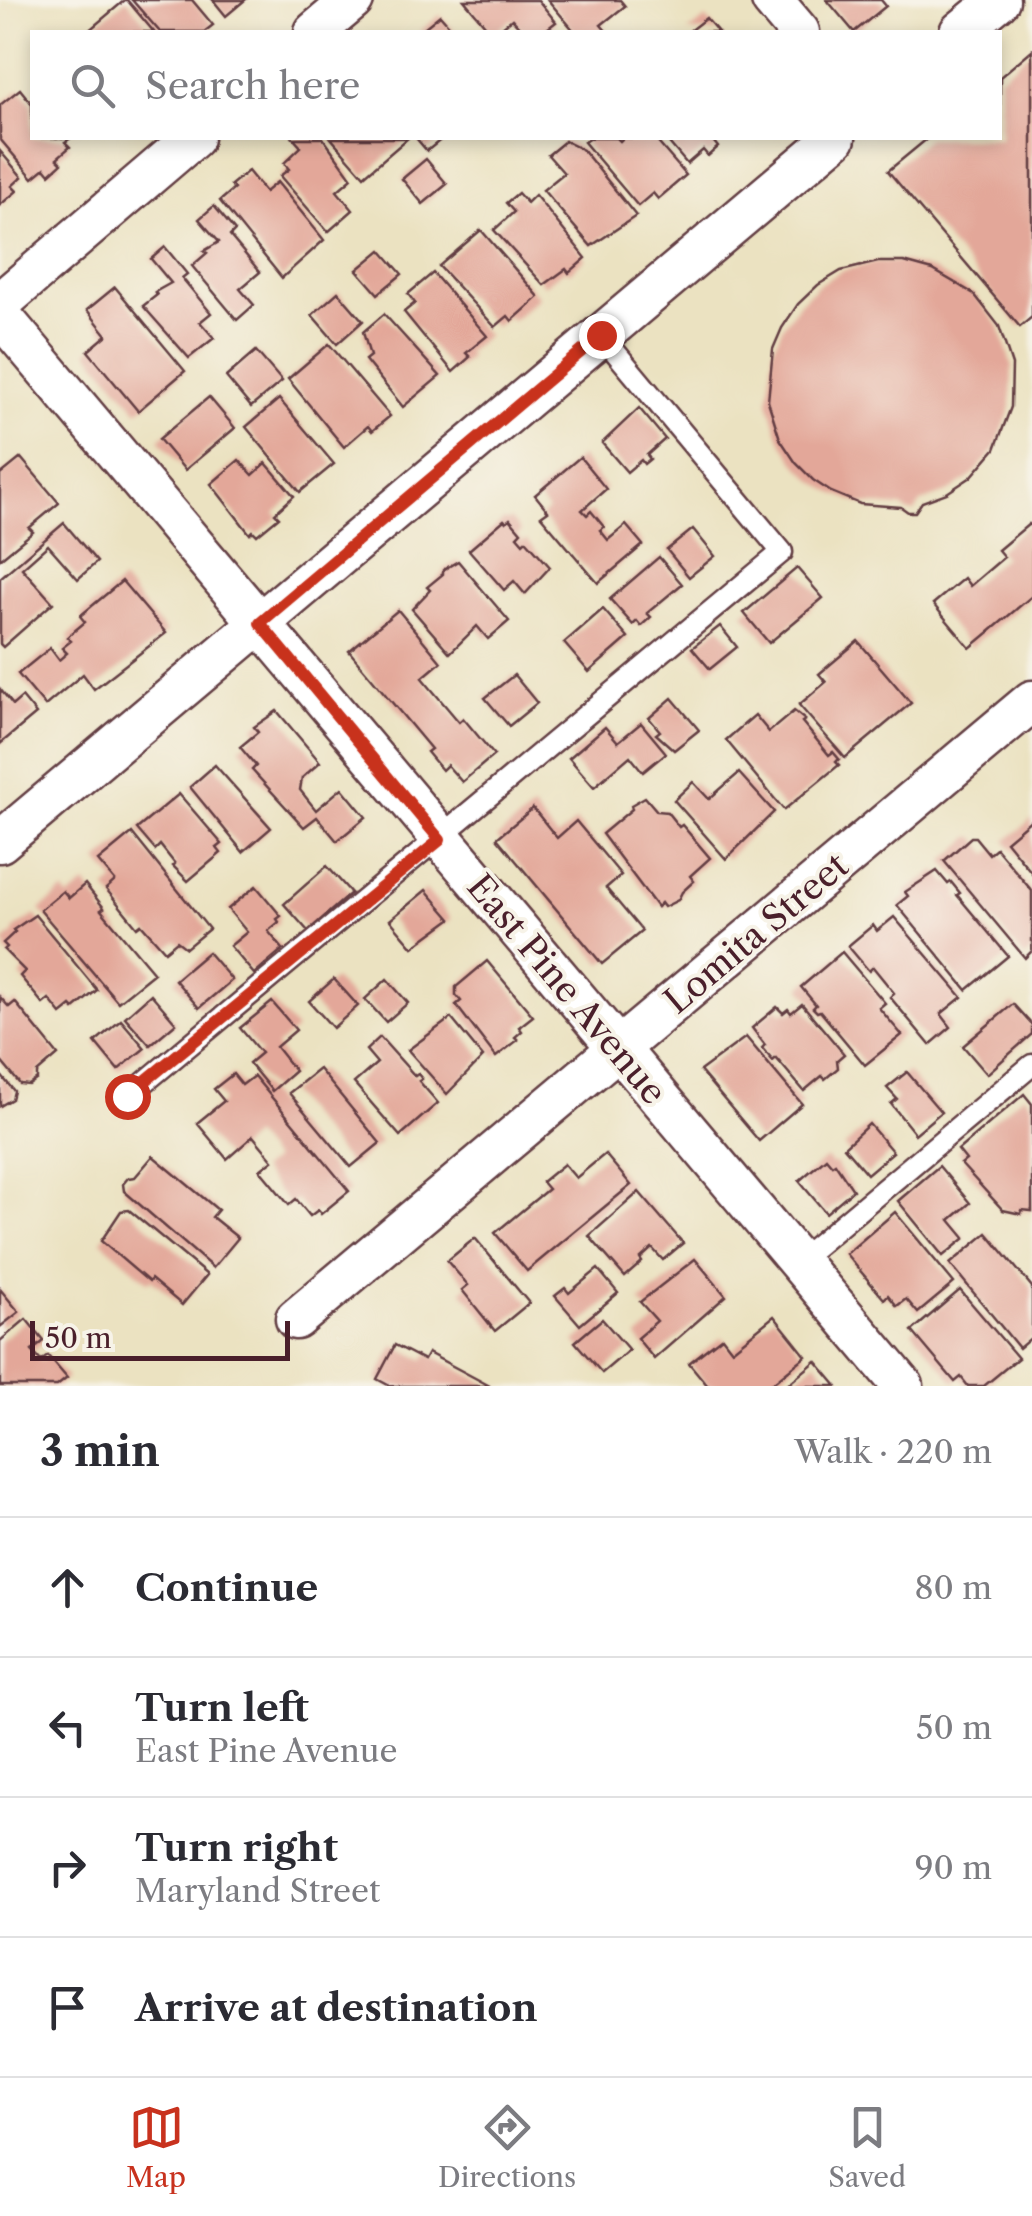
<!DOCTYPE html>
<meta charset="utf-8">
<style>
body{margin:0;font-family:"Libre Caslon Text",serif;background:#f7f7f7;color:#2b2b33}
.scale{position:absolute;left:30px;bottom:25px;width:260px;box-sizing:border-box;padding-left:10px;border:5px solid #4a1f2b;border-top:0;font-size:28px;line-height:35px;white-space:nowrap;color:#4a1f2b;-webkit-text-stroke:8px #f7f3e8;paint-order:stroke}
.stop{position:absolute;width:30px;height:30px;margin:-22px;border:8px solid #c8321e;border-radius:50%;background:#fff}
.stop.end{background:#c8321e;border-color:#fff;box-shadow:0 2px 10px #0008}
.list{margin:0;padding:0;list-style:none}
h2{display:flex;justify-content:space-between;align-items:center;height:130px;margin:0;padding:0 40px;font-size:42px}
h2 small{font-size:32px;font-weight:400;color:#7c7c81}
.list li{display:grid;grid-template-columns:65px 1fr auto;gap:30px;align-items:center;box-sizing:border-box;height:140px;padding:0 40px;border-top:2px solid #e1e1e2}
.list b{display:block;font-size:38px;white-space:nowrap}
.list p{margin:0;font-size:32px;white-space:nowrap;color:#7c7c81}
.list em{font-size:32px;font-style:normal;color:#7c7c81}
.icon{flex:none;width:55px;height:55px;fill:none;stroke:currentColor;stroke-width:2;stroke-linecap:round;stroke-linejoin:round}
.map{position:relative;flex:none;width:1032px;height:1386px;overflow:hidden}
.search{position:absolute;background:#fff;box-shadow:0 5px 15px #0003;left:30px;right:30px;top:30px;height:110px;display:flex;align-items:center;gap:25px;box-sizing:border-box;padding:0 35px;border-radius:0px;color:#7c7c81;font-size:38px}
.sheet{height:690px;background:#fff}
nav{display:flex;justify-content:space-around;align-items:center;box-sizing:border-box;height:140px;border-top:2px solid #e1e1e2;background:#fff;font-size:28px;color:#7c7c81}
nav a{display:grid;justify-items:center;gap:5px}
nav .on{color:#c8321e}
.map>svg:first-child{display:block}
.building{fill:#e3a799}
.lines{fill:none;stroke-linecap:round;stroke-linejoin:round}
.lane-casing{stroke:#623c42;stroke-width:25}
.street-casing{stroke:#623c42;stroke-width:45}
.lane{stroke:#fff;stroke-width:20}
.street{stroke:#fff;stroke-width:40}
.route{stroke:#c8321e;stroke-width:12}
.labels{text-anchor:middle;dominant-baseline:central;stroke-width:8;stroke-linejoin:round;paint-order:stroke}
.street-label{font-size:35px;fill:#4a1f2b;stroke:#f7f3e8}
</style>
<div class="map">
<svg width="1032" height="1386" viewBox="0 0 1032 1386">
<rect width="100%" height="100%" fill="#f7f3e8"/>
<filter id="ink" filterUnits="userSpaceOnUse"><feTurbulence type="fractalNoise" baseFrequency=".01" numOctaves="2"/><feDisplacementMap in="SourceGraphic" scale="20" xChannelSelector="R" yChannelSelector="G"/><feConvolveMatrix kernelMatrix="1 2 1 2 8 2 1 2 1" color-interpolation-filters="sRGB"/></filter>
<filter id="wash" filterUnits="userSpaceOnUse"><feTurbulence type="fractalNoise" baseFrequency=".0048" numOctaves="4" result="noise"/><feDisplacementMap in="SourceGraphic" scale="40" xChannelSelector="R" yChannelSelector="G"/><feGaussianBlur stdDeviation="2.25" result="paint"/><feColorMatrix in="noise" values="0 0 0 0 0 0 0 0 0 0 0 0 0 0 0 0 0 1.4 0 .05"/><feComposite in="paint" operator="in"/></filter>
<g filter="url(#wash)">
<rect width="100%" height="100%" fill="#ebe2c1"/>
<g id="blocks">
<g class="building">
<polygon points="127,0 154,32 87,32 125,0"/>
<polygon points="132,0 192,0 213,25 204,32 160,32"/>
<polygon points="213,0 245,0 226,16"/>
<polygon points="464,0 538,0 556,22 543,32 524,32 512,19 496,32 491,32"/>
<polygon points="548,0 620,0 625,6 601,25 607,32 575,32"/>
<polygon points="827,0 881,0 886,6 854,32"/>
<polygon points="440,15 455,32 419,32"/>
<polygon points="706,18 718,32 688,32"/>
<polygon points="1032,50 1032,317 1020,327 888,171 928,138 1000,138 1000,77"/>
<polygon points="20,89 32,104 32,138 71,138 65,142 70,147 57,158 62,163 50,174 45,168 33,178 0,139 0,105"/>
<polygon points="293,138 323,138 352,178 337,191 353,210 328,232 280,176 289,169 284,163 301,147"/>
<polygon points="331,138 408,138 364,176"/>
<polygon points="416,138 443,138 427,151"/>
<polygon points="590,138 617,138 620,141 623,138 654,138 686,175 658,199 653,193 638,206 584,142"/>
<polygon points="665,138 720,138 714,142 718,147 708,156 703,150 687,164"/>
<polygon points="565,141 583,150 636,216 591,246 543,190 564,173 548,155"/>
<polygon points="0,151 22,177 12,186 17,191 0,205"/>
<polygon points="426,159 447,184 423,204 402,179"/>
<polygon points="248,171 265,192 277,182 324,240 282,278 220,201 234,189 231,185"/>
<polygon points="518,193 527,203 535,195 586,258 569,273 566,269 544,285 494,230 514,212 506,203"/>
<polygon points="214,206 235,231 230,236 260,272 240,289 254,305 237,320 192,266 207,253 204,251 219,242 199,219"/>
<polygon points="481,230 539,297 512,321 508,316 495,327 439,266"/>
<polygon points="165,247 187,274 182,278 211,313 200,322 214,338 189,358 143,306 157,295 155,292 171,283 151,259"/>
<polygon points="381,250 402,274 378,294 357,270"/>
<polygon points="878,262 904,262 933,270 974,294 999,326 1012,365 1011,407 995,449 971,477 947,493 922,502 915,512 908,512 901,507 860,504 831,492 813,480 796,463 780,439 768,401 773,349 782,328 798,304 818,285 841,271"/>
<polygon points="433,273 487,336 466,353 470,357 453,372 404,312 415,303 408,294"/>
<polygon points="115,287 185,371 138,411 88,351 107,335 87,310"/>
<polygon points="338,292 363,321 337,344 312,315"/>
<polygon points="384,314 440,376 403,407 365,360 370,356 363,332"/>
<polygon points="329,344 390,416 372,431 368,426 344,447 288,379"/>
<polygon points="256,351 282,381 251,407 226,377"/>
<polygon points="209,397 235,428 185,470 159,439"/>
<polygon points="279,399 334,464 300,492 246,427"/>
<polygon points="639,408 665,439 647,455 650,459 644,464 641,460 627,472 602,443"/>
<polygon points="580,457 606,489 582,510 587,515 591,511 604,527 600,530 608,540 626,525 643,545 598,583 541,516 548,511 535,495"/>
<polygon points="21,458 59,503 29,528 33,532 0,559 0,475"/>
<polygon points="239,460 253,475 266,463 294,496 275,513 279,517 257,535 253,531 250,534 211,484"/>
<polygon points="510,519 521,532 517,536 523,543 526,540 550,567 525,594 514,581 504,590 469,550 504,520 506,522"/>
<polygon points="64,523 97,562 78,579 48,545 22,568 53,603 3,647 0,644 0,578"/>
<polygon points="1029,524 1032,527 1032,596 970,648 933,604 964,578 970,586 1004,557 998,550"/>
<polygon points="693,529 715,556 689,577 667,550"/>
<polygon points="659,557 682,584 647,613 651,617 641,626 637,621 633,625 610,599"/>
<polygon points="458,561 509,621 488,639 477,626 450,653 412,609 430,590 427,587 443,574 443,570"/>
<polygon points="797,568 823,598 769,643 744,613"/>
<polygon points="122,581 166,633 94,689 83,674 45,706 18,674 50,648 59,660 67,653 62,648 71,641 67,637 85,622 80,616"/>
<polygon points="603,609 628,638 589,672 564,643"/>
<polygon points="398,610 441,662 422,678 459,722 463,718 494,755 462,782 447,765 442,770 427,752 431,749 349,651"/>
<polygon points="720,626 737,647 710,669 692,648"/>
<polygon points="858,641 911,703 845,758 799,705 826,682 819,674"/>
<polygon points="514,675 537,703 509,726 485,698"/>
<polygon points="0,689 13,705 22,697 36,714 0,744"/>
<polygon points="672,698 699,730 674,750 656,734 660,731 649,718"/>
<polygon points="277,711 320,762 302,778 300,790 316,810 342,788 366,817 337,841 317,817 304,827 252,770 256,766 240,747 258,732 254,727"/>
<polygon points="794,711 805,720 802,722 829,755 833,752 839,759 836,762 839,765 784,810 726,740 755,715 769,732"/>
<polygon points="641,723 666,753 643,772 630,756 594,787 569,758 605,727 618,742"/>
<polygon points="215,765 271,828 243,852 190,787"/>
<polygon points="739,773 774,812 726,859 674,800 693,782 709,799"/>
<polygon points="179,794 222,844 217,848 221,853 188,881 173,866 175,864 160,845 155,850 137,829"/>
<polygon points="645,797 657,811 667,812 679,827 682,825 710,858 690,876 694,881 682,892 678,900 664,907 661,903 657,907 602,834 632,809 631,805"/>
<polygon points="533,808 557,838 576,821 621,875 606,888 642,931 602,964 497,838"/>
<polygon points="1032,819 1032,873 1006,841"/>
<polygon points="132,833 209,929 186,948 177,941 165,951 141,924 137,927 106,889 115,881 98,861"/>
<polygon points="971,837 975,837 989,854 996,848 1032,891 1032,951 1025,958 944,861"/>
<polygon points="327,866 351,893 308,931 284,904"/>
<polygon points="937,871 948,884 951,882 960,893 957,895 1008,956 967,990 897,905 908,896 905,892"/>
<polygon points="85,884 104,908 101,910 154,973 118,1002 40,910 63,891 69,898"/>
<polygon points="256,886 281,916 277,919 279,922 268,931 283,949 254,974 230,946 247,932 228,909"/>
<polygon points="426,890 451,919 413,947 390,920"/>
<polygon points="35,915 97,990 74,1009 71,1006 61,1014 49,999 43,1004 20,976 25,971 4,950 7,947 3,943 15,932 13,930"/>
<polygon points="894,917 962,997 941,1014 951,1027 930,1045 890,997 894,993 873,967 869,971 848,946 873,925 877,931"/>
<polygon points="208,952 232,980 199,1008 175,980"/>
<polygon points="842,952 885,1003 879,1008 902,1035 865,1065 820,1011 817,1012 813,1008 816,1005 801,987"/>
<polygon points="487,961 533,1016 519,1027 522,1031 515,1037 518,1040 496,1057 456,1005 461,1001 456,995 456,987"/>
<polygon points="334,979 358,1006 333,1028 309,1001"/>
<polygon points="387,979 408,1003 386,1022 365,999"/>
<polygon points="151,994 176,1023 150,1045 125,1017"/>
<polygon points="0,997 9,1007 15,1002 58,1055 37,1073 37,1079 29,1085 20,1084 0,1060"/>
<polygon points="272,1002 296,1030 276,1047 295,1071 272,1091 249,1063 261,1053 240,1028"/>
<polygon points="802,1004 844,1054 837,1060 838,1068 825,1079 822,1076 804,1091 776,1058 773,1061 762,1048 765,1045 752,1028 777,1007 783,1013 788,1009 791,1013"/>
<polygon points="1013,1004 1032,1025 1032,1034 987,1074 963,1046"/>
<polygon points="451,1018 483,1057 447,1094 408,1050"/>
<polygon points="121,1020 145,1048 118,1070 95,1042"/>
<polygon points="380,1037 415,1076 418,1074 422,1079 419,1081 438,1103 400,1136 354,1083 377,1063 366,1050"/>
<polygon points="746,1037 802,1104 759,1141 700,1071"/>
<polygon points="319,1069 380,1143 351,1167 289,1093"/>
<polygon points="907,1072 941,1112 915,1134 891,1104 897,1099 887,1088"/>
<polygon points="0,1074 14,1091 12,1099 0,1106"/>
<polygon points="233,1074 242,1085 254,1076 349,1191 321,1214 318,1210 310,1216 296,1199 289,1205 260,1170 273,1160 253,1136 227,1159 197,1123 224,1101 214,1089"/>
<polygon points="1024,1094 1032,1104 1032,1211 1022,1210 1021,1214 1003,1210 961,1164 966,1160 958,1150"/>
<polygon points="869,1124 893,1152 867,1174 844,1147"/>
<polygon points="605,1154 631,1185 527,1271 495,1233 548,1189 542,1182 564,1164 576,1178"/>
<polygon points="153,1156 218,1210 212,1217 238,1238 213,1268 124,1191 123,1184 128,1178 135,1177"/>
<polygon points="826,1158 832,1165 835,1163 853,1190 826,1213 799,1181"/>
<polygon points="939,1166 970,1203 950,1220 965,1238 943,1256 898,1201"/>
<polygon points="639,1192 683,1243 663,1260 652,1248 640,1259 642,1262 625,1277 589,1236"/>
<polygon points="129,1210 207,1275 182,1305 151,1279 149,1282 101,1241 121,1211"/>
<polygon points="895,1212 954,1283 918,1313 906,1299 897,1306 888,1295 884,1299 846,1254"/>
<polygon points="987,1233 1032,1287 1032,1337 1019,1348 950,1264"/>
<polygon points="475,1238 529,1303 495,1331 462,1290 468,1285 447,1261"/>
<polygon points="695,1259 726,1296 654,1359 637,1338 657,1321 640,1302"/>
<polygon points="598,1269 618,1293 580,1325 555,1296 565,1288 569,1293"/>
<polygon points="0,1289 19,1312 0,1327"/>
<polygon points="960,1290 1018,1358 984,1386 968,1386 961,1377 955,1382 912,1331"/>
<polygon points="774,1316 806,1356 769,1386 708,1386 689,1363 722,1337 732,1350"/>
<polygon points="26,1319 44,1341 32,1351 41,1361 48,1356 67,1378 57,1386 0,1386 0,1341"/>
<polygon points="602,1319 629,1350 602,1373 575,1342"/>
<polygon points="395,1345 424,1360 428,1353 490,1386 390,1386 377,1379"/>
<polygon points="816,1361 837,1386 786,1386"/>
</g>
</g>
</g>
<g filter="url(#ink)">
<use href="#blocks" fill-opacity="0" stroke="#623c42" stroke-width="2.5"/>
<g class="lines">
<defs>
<g id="lane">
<polyline points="127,1097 782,552 601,335"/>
<polyline points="798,1261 1032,1065"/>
</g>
<g id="street">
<polyline points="772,0 799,32"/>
<polyline points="315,32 353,0"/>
<polyline points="960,32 999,0"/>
<polyline points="0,303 193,138"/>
<polyline points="0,315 903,1386"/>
<polyline points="0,842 835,138"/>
<polyline points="296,1319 1032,701"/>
</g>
</defs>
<use href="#lane" class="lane-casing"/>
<use href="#street" class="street-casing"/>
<use href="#lane" class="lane"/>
<use href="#street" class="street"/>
</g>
</g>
<g class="lines" filter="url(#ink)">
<polyline class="route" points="127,1096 440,840 260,623 601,335"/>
</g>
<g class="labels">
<g class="street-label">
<text transform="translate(756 933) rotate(-40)">Lomita Street</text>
<text transform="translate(567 989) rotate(50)">East Pine Avenue</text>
</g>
</g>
</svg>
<div class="scale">50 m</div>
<div class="stop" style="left:127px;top:1096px"></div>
<div class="stop end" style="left:601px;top:335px"></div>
<div class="search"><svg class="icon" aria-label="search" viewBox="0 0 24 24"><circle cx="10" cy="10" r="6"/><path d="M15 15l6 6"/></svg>Search here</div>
</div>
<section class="sheet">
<h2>3 min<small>Walk · 220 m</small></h2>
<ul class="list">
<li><svg class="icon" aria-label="ahead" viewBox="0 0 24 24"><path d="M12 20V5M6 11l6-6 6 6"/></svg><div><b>Continue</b></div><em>80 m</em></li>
<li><svg class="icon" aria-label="left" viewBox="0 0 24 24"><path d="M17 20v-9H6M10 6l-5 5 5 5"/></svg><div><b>Turn left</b><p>East Pine Avenue</p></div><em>50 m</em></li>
<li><svg class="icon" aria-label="right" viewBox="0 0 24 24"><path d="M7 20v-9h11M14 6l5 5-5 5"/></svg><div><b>Turn right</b><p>Maryland Street</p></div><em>90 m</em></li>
<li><svg class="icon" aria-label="arrive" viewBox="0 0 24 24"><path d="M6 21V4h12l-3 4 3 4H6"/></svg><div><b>Arrive at destination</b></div></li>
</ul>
</section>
<nav>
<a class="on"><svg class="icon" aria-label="map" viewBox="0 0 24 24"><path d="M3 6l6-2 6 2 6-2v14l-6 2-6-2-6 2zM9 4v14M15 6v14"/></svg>Map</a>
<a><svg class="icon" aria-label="directions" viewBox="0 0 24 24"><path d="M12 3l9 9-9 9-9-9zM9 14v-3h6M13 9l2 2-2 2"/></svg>Directions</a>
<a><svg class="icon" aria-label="saved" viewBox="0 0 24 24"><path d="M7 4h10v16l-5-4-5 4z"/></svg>Saved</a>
</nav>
